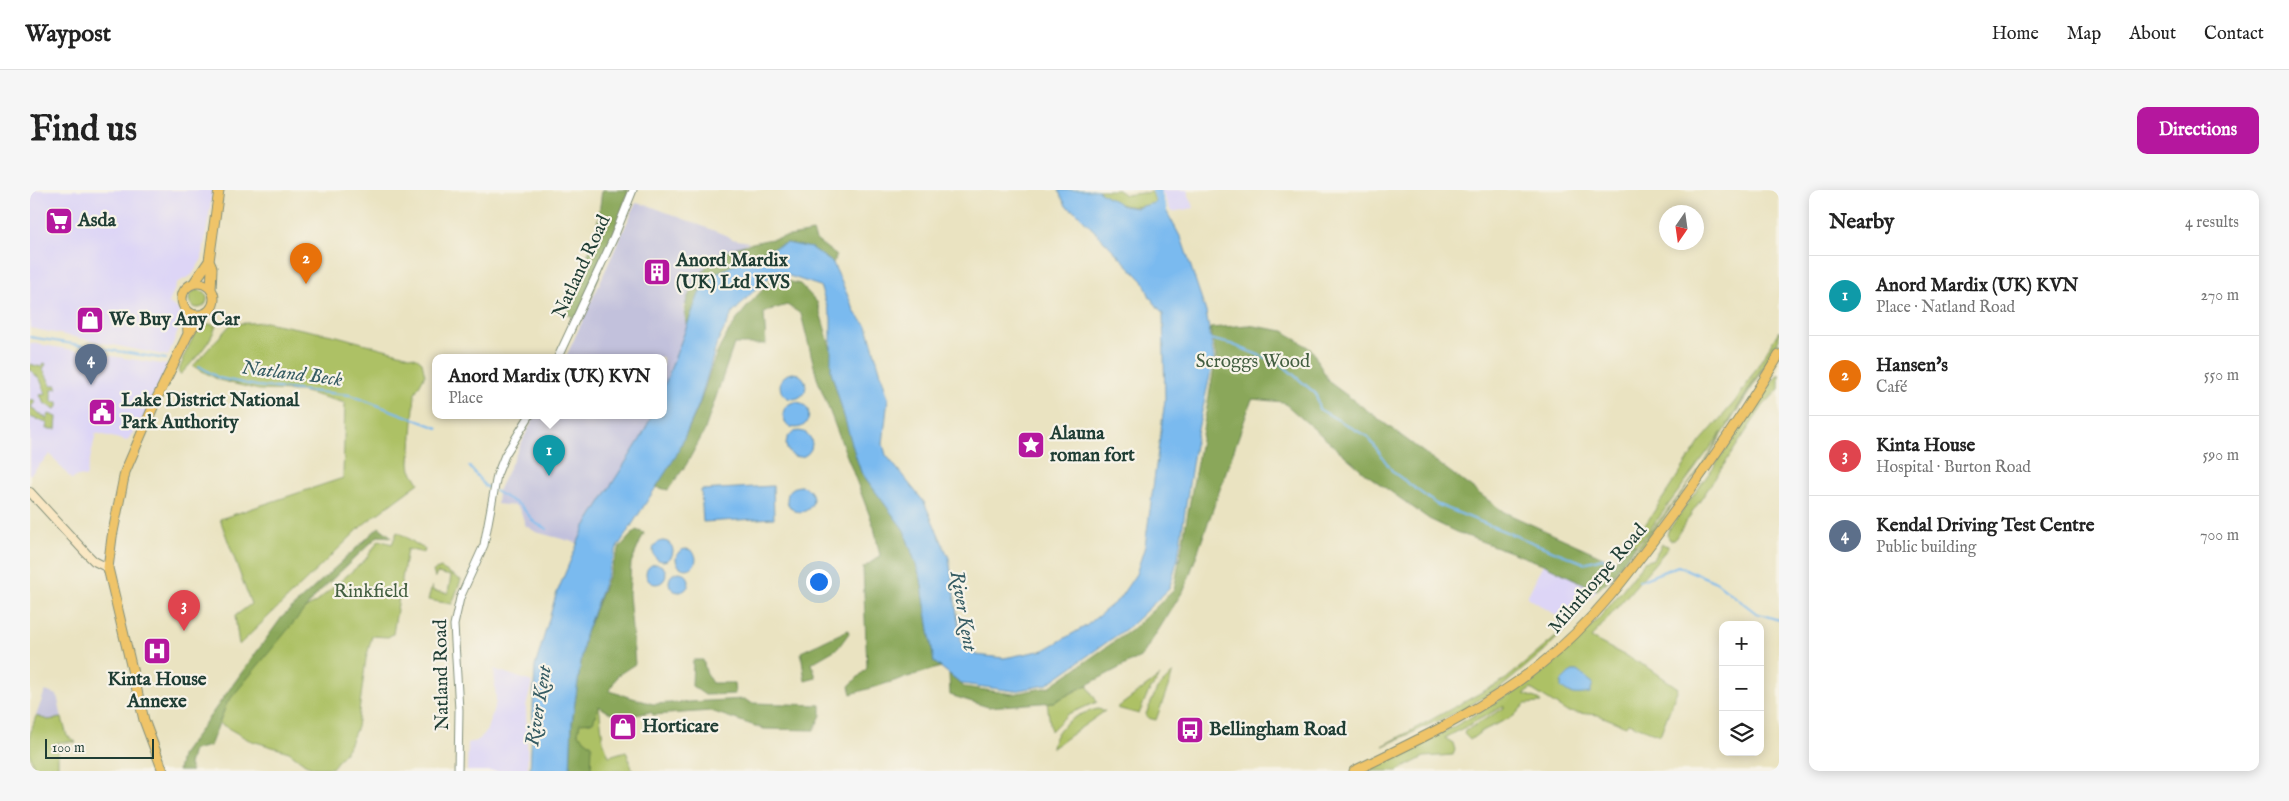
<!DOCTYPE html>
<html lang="en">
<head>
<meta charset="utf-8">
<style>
  :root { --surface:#fff; --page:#f6f6f6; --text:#222; --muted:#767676; --line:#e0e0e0; --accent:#b5179e }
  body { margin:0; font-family:"IM FELL English",serif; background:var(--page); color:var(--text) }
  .controls { position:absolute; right:15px; bottom:15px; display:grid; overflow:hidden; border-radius:10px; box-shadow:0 2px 12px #0003 }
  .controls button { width:45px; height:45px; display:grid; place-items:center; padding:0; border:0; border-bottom:1px solid var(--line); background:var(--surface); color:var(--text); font:25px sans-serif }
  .compass { position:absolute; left:1629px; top:15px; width:45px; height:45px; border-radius:50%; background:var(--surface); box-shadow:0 2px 12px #0003; rotate:193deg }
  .scale { position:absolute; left:15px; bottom:12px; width:109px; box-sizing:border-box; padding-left:5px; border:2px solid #1f3d34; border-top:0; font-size:14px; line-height:18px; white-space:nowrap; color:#1f3d34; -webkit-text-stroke:4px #f7f3e8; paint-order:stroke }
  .you { position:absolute; left:788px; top:391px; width:18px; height:18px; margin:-12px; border:4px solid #fff; border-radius:50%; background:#1a73e8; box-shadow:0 0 0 8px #1a73e833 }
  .badge { display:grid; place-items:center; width:32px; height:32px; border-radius:50%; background:var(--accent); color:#fff; font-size:16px; font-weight:700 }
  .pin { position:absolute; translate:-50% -41px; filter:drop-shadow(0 1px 2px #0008) }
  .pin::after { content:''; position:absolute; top:26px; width:18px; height:15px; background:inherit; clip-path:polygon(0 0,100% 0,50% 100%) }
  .popup { position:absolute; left:402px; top:164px; width:235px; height:65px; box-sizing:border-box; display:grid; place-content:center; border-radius:10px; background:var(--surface); filter:drop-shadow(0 1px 4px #0005); font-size:16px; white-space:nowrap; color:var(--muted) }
  .popup b { font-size:19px; color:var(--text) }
  .popup::after { content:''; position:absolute; left:50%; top:100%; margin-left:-10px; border:10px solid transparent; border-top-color:var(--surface) }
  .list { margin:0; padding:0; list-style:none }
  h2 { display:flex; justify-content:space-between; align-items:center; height:65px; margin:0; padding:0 20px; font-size:21px }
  h2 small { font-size:16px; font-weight:400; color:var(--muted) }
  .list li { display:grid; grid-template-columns:32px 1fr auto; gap:15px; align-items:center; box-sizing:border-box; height:80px; padding:0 20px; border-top:1px solid var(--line) }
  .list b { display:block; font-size:19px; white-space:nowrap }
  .list p { margin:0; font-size:16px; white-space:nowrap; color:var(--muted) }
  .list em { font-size:16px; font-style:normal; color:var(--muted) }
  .icon { flex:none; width:28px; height:28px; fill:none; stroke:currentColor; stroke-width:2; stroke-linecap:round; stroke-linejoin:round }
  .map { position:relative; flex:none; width:1749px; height:581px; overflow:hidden; border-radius:10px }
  header { display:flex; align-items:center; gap:30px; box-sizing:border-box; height:70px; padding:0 25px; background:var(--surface); border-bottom:1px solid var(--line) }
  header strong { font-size:24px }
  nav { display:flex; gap:28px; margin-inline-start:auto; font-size:18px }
  .intro { display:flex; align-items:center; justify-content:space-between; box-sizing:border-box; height:120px; padding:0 30px }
  h1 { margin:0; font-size:35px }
  .button { padding:12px 22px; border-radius:10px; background:var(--accent); color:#fff; font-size:18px; font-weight:700 }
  main { display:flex; gap:30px; padding:0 30px }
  aside { flex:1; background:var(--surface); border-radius:10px; box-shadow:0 2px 12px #0003 }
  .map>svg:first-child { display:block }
  .built { fill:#ddd5f6 }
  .industrial { fill:#c2c1dc }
  .green { fill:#adc165; stroke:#667f4c }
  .forest { fill:#8aa75a; stroke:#547247 }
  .water { fill:#7abaef; stroke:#4c7c92 }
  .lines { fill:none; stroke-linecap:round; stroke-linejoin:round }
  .stream { stroke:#7abaef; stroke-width:2 }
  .canal { stroke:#7abaef; stroke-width:8 }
  .tertiary-casing { stroke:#84907a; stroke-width:9 }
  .secondary-casing { stroke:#84907a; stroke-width:10 }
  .primary-casing { stroke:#84907a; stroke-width:11 }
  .trunk-casing { stroke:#84907a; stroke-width:11 }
  .tertiary { stroke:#fff; stroke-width:7 }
  .secondary { stroke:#f9e7c3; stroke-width:8 }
  .primary { stroke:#efc469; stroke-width:9 }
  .trunk { stroke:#efc469; stroke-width:9 }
  .labels { text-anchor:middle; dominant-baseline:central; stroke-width:4.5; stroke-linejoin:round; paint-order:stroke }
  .poi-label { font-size:19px; font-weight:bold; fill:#1f3d34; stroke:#f7f3e8; text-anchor:start }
  .street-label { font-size:19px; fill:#1f3d34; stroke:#f7f3e8 }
  .park-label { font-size:19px; fill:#425e40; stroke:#f7f3e8 }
  .water-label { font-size:20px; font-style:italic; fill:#365c63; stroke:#f7f3e8 }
</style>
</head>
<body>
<header>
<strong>Waypost</strong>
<nav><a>Home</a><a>Map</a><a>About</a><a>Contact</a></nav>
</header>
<div class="intro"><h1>Find us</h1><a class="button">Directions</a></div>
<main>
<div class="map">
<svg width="1749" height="581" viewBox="0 0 1749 581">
  <rect width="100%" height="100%" fill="#f7f3e8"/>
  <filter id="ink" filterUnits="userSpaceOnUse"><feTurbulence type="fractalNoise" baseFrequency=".02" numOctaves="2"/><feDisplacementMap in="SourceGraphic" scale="10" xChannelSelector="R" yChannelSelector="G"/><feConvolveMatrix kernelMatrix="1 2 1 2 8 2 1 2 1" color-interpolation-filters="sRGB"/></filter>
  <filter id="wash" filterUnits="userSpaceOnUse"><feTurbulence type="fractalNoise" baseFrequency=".0096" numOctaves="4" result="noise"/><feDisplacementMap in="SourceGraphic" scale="20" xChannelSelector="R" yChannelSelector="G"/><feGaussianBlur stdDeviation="1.12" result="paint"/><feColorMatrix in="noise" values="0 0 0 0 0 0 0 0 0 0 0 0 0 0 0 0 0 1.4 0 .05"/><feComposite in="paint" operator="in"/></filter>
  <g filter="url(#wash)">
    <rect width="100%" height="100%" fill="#eae3c1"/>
    <path class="built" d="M0 0H183L172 69 162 85 147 93 139 113 148 119 152 131 138 166 0 138Z
      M1131 0H1157L1164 18 1141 22Z
      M0 153 144 176 127 208 97 251 66 243 56 287 47 286 42 290 20 264 0 285Z
      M1513 374 1567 400 1538 433 1497 407Z
      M464 479 502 492 496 517 498 581H437L438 553 447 551 456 542 466 512Z"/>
    <path class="industrial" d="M606 13 620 16 698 46 702 49 719 52 682 69 653 118 657 139 633 199V167H536Z
      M505 225H622L611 248 554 338 547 353 506 342 496 336 490 320 486 316 467 314 468 301Z
      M15 501 27 505 32 528 18 530 6 526Z"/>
    <path class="green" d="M1067 0H1088L1095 5 1122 2 1126 14C1099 19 1088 17 1067 0Z
      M159 109a9 9 0 1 1 18 0a9 9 0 1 1-18 0Z
      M236 132 307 146 387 168 392 172 395 185 385 203 380 273 381 280 389 293 334 334 209 455 205 426 221 414 190 329 313 288 315 213 271 201 229 200 189 190 163 176 201 134Z
      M180 134 186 136C180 154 164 170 151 184L148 182 153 171 152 170 168 137Z
      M1749 141V149L1697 235 1749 152V155L1673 275 1620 346 1580 391C1617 343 1663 296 1692 242L1616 345 1606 355 1601 352 1615 335 1670 252 1708 208Z
      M14 173 16 174 13 179 21 195H27V198L22 199V212H28V217L25 219 15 214 10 205 16 204 10 189 0 180V174L11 177Z
      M1749 184V199L1733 216 1644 350H1640L1637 345 1638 341 1721 224 1736 198Z
      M3 209 5 212 1 217 17 229 19 224 27 227 26 239H16L17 233 0 227V210Z
      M367 342C380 348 384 354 395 359L394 363 377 359 363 444 358 447 342 446 336 469 327 537 318 558 302 578H285L275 574 259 562 219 550 189 533 197 513 260 428 286 412 335 370 349 350 362 354Z
      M1632 354 1638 356V358L1561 448 1619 478 1648 498 1630 545 1598 533 1596 536 1568 525 1537 522 1501 499 1494 504 1508 509 1511 513 1495 514 1484 526 1452 541 1440 550 1434 544 1435 541 1474 518V516L1415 548 1423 553 1425 560 1423 565 1394 567 1367 581H1337C1414 542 1494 505 1555 443 1577 421 1595 396 1614 372L1623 369Z
      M411 378 431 390 422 414 398 410 402 396 403 401 418 403 421 386 407 383 405 388 403 381Z
      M1539 436 1514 461 1474 495 1434 519 1353 556 1476 489Z
      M1143 483 1126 530 1118 528 1116 524 1127 499Z
      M1130 486 1117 505 1109 524 1087 518Z
      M1057 495 1067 512 1038 524 1021 541 1017 512H1024Z
      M569 515 573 551 579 566 596 561 603 581H540L542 532Z
      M1068 519 1075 521 1022 558C1024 536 1048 523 1068 519Z
      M6 526 18 530 32 528 37 546 46 552H28V581H5L0 565V544Z"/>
    <path class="forest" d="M572 0H599L561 108 552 125 543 128 535 123 538 107 566 47Z
      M783 42 786 50 806 65 803 73 781 58 757 53 721 66 686 84 669 104 657 139C653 115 655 108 669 88 673 82 677 74 682 69 700 53 758 47 783 42Z
      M745 88 770 94 787 112 802 163 801 181 831 282 874 340 891 389 904 472 911 477 821 504 819 496 837 478 833 378 850 366 844 337 787 188 771 124 757 115 734 122 736 154H704L674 242 656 275 638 300 626 297C643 271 657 244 669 215 677 195 680 176 690 157 704 130 723 108 745 88Z
      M1218 135 1254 141 1282 160 1299 192 1474 322 1584 372 1601 352 1606 355 1579 390 1567 400 1513 374 1426 342 1399 329 1336 284 1253 212 1222 209 1155 398 1112 466 1024 512 958 517 920 505 919 484 934 497 983 504 1019 497 1104 438 1144 400 1186 167 1180 138Z
      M349 337 362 347 348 346 289 402 197 513 180 556 163 560 159 574 161 581H148L151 566 252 427Z
      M606 340 614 343 601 373 599 404 605 474 588 485 579 501 623 514 714 509 721 513 791 515V525L784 540 734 539 681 521 623 525 621 522C600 526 587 530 569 516L563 532 550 533 548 544 562 555 561 581H540L542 532 555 445 590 357Z
      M818 440 819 443 808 458 782 473 786 488 775 491 771 462Z
      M663 470H673L677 485 682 493H704L705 504 675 505 662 496Z"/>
    <path class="water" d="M1028 0H1067L1093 16 1106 18 1131 11 1152 50 1176 122 1184 168 1166 248 1148 368 1139 399 1100 436 1016 495 984 501 932 494 904 472 891 389 874 340 831 282 824 261 801 181V128L790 96 747 82 730 94 702 124 687 153 669 214 646 266 587 358 555 445 542 532 540 581H500L505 477 526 405 554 338 611 248 622 225H633V199L669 104 686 84 721 66 757 53 781 58 803 73 826 124 837 136 858 208 853 254 856 265 894 312 919 368 931 452 946 465 974 468 1014 460 1056 436 1089 409 1106 384 1115 356 1135 210 1133 124 1120 107 1113 91 1046 22 1036 16Z
      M750 196a13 13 0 1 1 26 0a13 13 0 1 1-26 0Z
      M753 225a13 13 0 1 1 26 0a13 13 0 1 1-26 0Z
      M756 254a13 13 0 1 1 26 0a13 13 0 1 1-26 0Z
      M743 296 744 328 673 332 671 300Z
      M757 309a13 13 0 1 1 26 0a13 13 0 1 1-26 0Z
      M623 361a10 10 0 1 1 20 0a10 10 0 1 1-20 0Z
      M646 369a10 10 0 1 1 20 0a10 10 0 1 1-20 0Z
      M616 384a10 10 0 1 1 20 0a10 10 0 1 1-20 0Z
      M639 392a10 10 0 1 1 20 0a10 10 0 1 1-20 0Z
      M1542 481H1547L1563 493 1560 503C1549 505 1538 506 1531 497V492Z"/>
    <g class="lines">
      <path class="stream" d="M0 147 136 169
        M1179 149 1201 154 1251 174 1286 204 1289 219 1338 247 1363 282 1406 314 1554 373 1572 368 1583 375
        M169 176 189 188 227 196 320 205 408 238
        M439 276 455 296 461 299
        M465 301 491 316 505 333 517 339
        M1609 391 1648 376 1686 392 1726 423 1749 430"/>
      <path class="canal" d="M1126 0 1133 20"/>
    </g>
  </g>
  <g filter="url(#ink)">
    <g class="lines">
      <g class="tertiary-casing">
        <path id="tertiary" d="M528 167 584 47 603 0
          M428 581 429 520 424 435 430 408 454 355 467 285 475 265 500 225"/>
      </g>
      <g class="secondary-casing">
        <path id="secondary" d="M0 302 56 363 64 371 78 378"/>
      </g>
      <g class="primary-casing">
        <path id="primary" d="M179 71 182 78 181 100
          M152 109a16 16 0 1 1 32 0a16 16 0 1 1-32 0Z
          M163 94 179 71 189 0
          M157 120 158 144
          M133 581 114 530 78 378 82 347 95 282 127 208 158 144 173 124"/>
      </g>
      <g class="trunk-casing">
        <path id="trunk" d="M1324 581C1388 550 1455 519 1511 474 1562 434 1601 381 1639 329 1678 276 1715 222 1749 165"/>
      </g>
      <use href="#tertiary" class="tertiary"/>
      <use href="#secondary" class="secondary"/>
      <use href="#primary" class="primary"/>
      <use href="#trunk" class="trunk"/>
    </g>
  </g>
  <defs>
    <g id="supermarket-square" transform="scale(1.4375)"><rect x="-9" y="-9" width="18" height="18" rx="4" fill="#b5179e" stroke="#f7f3e8"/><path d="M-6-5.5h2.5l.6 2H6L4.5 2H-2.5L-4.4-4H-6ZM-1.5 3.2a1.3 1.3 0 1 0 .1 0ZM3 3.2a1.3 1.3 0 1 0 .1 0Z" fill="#fff"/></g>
    <g id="building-square" transform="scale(1.4375)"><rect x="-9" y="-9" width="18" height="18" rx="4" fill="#b5179e" stroke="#f7f3e8"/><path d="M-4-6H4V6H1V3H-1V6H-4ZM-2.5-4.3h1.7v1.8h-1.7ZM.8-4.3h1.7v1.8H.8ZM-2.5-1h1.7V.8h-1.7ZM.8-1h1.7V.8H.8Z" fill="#fff"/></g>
    <g id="shop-square" transform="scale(1.4375)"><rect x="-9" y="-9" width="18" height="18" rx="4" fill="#b5179e" stroke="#f7f3e8"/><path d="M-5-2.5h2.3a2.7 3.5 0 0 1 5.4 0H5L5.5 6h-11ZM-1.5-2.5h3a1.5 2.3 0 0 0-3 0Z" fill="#fff"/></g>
    <g id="civic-square" transform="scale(1.4375)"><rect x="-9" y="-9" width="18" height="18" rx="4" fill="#b5179e" stroke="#f7f3e8"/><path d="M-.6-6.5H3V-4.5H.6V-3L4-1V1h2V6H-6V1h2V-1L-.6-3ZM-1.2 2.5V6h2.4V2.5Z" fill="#fff"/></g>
    <g id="sight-square" transform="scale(1.4375)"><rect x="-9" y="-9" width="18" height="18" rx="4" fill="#b5179e" stroke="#f7f3e8"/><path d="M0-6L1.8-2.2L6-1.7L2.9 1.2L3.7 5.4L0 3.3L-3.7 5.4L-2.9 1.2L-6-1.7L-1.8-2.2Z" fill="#fff"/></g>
    <g id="hospital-square" transform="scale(1.4375)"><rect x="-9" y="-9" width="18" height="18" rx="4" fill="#b5179e" stroke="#f7f3e8"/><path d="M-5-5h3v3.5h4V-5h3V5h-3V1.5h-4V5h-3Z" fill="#fff"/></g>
    <g id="bus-square" transform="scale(1.4375)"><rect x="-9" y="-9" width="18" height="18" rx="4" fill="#b5179e" stroke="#f7f3e8"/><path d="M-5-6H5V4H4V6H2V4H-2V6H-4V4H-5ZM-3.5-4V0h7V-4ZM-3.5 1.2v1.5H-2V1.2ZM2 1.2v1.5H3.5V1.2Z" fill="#fff"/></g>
  </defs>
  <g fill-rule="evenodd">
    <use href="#supermarket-square" x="29" y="31"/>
    <use href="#building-square" x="627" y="82"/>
    <use href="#shop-square" x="60" y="130"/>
    <use href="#civic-square" x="72" y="222"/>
    <use href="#sight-square" x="1001" y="255"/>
    <use href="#hospital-square" x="127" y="461"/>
    <use href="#shop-square" x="593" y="537"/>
    <use href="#bus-square" x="1160" y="540"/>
  </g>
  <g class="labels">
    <g class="poi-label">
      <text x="48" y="31">Asda</text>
      <text x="646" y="71">Anord Mardix<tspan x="646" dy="22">(UK) Ltd KVS</tspan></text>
      <text x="79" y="130">We Buy Any Car</text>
      <text x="91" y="211">Lake District National<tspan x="91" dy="22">Park Authority</tspan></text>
      <text x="1020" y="244">Alauna<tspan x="1020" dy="22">roman fort</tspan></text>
      <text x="127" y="490" text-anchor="middle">Kinta House<tspan x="127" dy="22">Annexe</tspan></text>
      <text x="612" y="537">Horticare</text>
      <text x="1179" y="540">Bellingham Road</text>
    </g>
    <g class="street-label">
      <text transform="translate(552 77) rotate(-65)">Natland Road</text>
      <text transform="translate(1568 389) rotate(-49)">Milnthorpe Road</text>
      <text transform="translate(412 485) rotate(-91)">Natland Road</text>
    </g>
    <g class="park-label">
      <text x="1223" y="172">Scroggs Wood</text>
      <text x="341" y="402">Rinkfield</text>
    </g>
    <g class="water-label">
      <text transform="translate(262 184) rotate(7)">Natland Beck</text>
      <text transform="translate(933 421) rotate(80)">River Kent</text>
      <text transform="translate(509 516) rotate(-81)">River Kent</text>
    </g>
  </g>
</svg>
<div class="controls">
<button>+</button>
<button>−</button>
<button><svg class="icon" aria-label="layers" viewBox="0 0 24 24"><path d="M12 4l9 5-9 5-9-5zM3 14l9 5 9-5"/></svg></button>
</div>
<svg class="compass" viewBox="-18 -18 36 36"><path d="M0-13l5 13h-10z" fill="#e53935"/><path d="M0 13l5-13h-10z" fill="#767676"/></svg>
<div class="scale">100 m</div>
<div class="you"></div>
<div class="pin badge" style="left:519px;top:286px;background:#0f9aa8">1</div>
<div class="popup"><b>Anord Mardix (UK) KVN</b>Place</div>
<div class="pin badge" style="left:276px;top:94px;background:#e8710a">2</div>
<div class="pin badge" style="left:154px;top:441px;background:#e0444e">3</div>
<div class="pin badge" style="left:61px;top:195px;background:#5c6f8a">4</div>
</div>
<aside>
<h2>Nearby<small>4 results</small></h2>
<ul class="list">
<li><span class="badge" style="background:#0f9aa8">1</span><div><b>Anord Mardix (UK) KVN</b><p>Place · Natland Road</p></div><em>270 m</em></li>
<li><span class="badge" style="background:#e8710a">2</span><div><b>Hansen's</b><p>Café</p></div><em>550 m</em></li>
<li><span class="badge" style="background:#e0444e">3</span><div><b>Kinta House</b><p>Hospital · Burton Road</p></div><em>590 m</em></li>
<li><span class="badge" style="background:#5c6f8a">4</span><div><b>Kendal Driving Test Centre</b><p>Public building</p></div><em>700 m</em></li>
</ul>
</aside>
</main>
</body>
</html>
